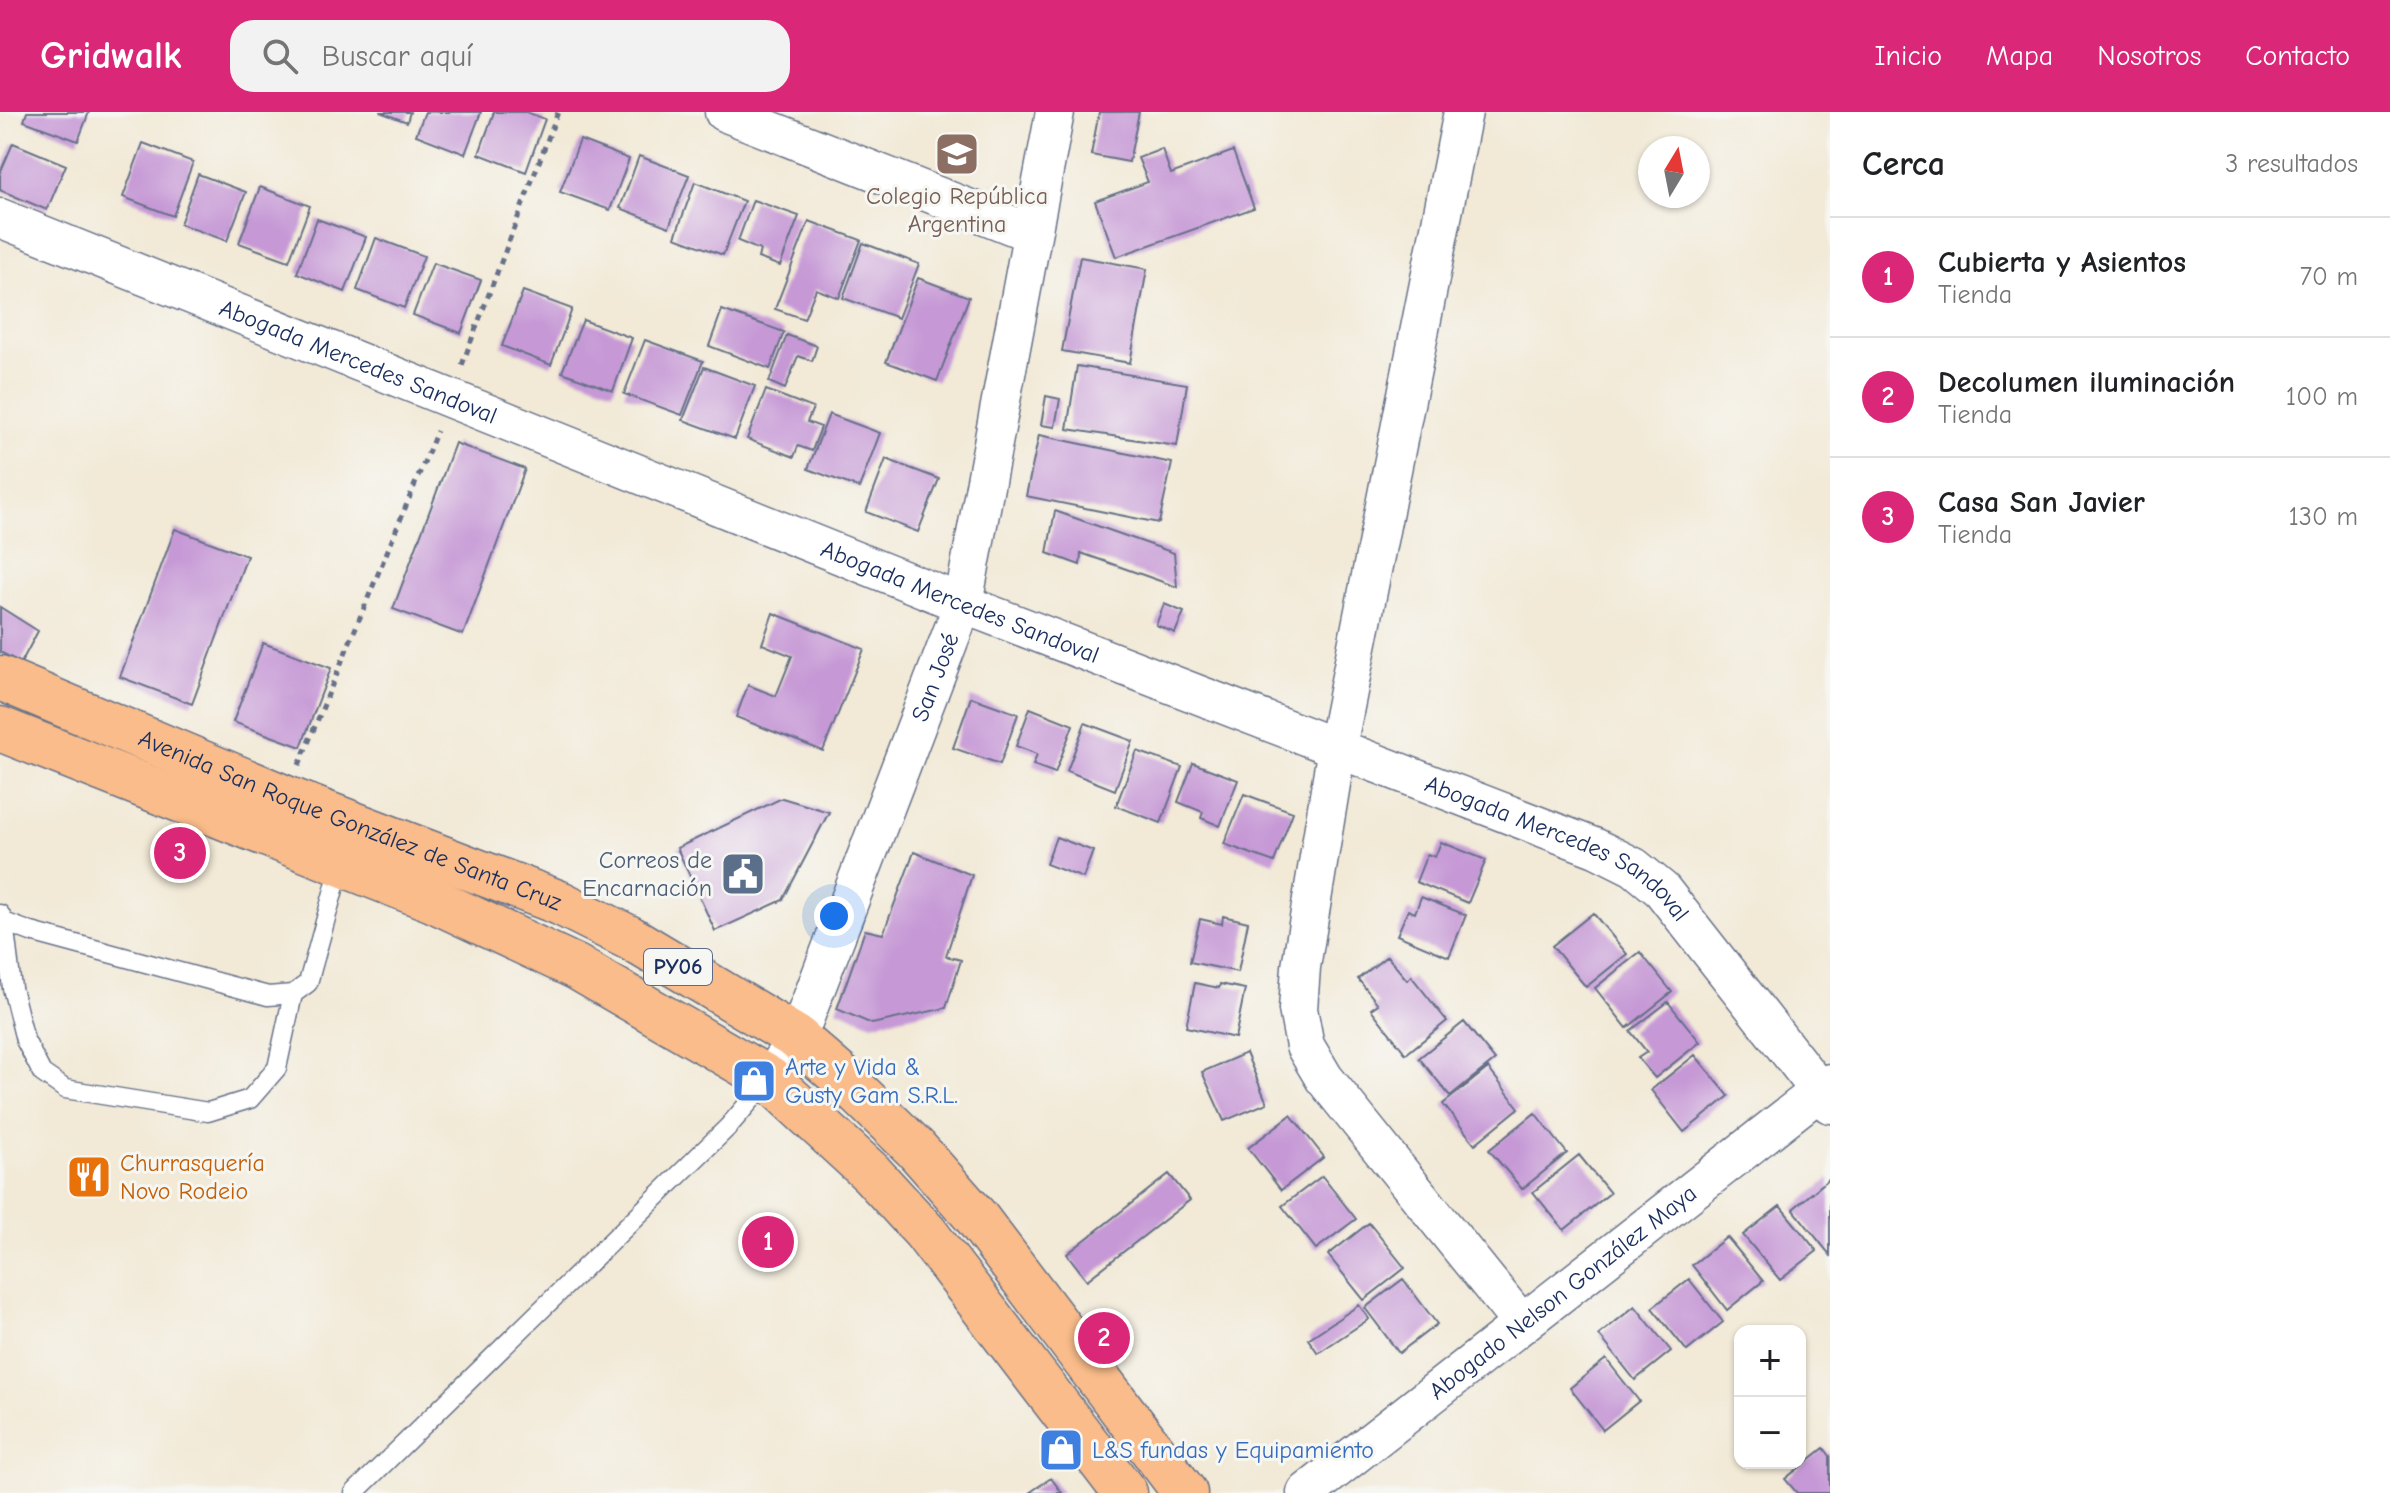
<!DOCTYPE html>
<html lang="es">
<head>
<meta charset="utf-8">
<style>
  :root { --surface:#fff; --page:#f2f2f2; --text:#202124; --muted:#757577; --line:#e0e0e0; --accent:#db2777 }
  body { margin:0; font-family:"Comic Neue",sans-serif; background:var(--page); color:var(--text) }
  .controls { position:absolute; right:24px; bottom:24px; display:grid; overflow:hidden; border-radius:16px; box-shadow:0 2px 6px #0004 }
  .controls button { width:72px; height:72px; display:grid; place-items:center; padding:0; border:0; border-bottom:2px solid var(--line); background:var(--surface); color:var(--text); font:40px sans-serif }
  .compass { position:absolute; left:1638px; top:24px; width:72px; height:72px; border-radius:50%; background:var(--surface); box-shadow:0 2px 6px #0004; rotate:10deg }
  .you { position:absolute; left:834px; top:804px; width:28px; height:28px; margin:-20px; border:6px solid #fff; border-radius:50%; background:#1a73e8; box-shadow:0 0 0 12px #1a73e833 }
  .badge { display:grid; place-items:center; width:52px; height:52px; border-radius:50%; background:var(--accent); color:#fff; font-size:26px; font-weight:700 }
  .pin { position:absolute; translate:-50% -50%; border:4px solid #fff; box-shadow:0 2px 8px #0006 }
  .list { margin:0; padding:0; list-style:none }
  h2 { display:flex; justify-content:space-between; align-items:center; height:104px; margin:0; padding:0 32px; font-size:34px }
  h2 small { font-size:26px; font-weight:400; color:var(--muted) }
  .list li { display:grid; grid-template-columns:52px 1fr auto; gap:24px; align-items:center; box-sizing:border-box; height:120px; padding:0 32px; border-top:2px solid var(--line) }
  .list b { display:block; font-size:30px; white-space:nowrap }
  .list p { margin:0; font-size:26px; white-space:nowrap; color:var(--muted) }
  .list em { font-size:26px; font-style:normal; color:var(--muted) }
  .icon { flex:none; width:44px; height:44px; fill:none; stroke:currentColor; stroke-width:2; stroke-linecap:round; stroke-linejoin:round }
  .map { position:relative; flex:none; width:1830px; height:1381px; overflow:hidden }
  header { display:flex; align-items:center; gap:48px; box-sizing:border-box; height:112px; padding:0 40px; background:var(--accent); color:#fff }
  header strong { font-size:38px }
  nav { display:flex; gap:44px; margin-inline-start:auto; font-size:28px }
  .search { width:560px; height:72px; background:var(--page); display:flex; align-items:center; gap:20px; box-sizing:border-box; padding:0 28px; border-radius:24px; color:var(--muted); font-size:30px }
  main { display:flex }
  aside { flex:1; background:var(--surface) }
  .map>svg:first-child { display:block }
  .building { fill:#c699d6 }
  .lines { fill:none; stroke-linecap:round; stroke-linejoin:round }
  .service-casing { stroke:#667088; stroke-width:21 }
  .minor-casing { stroke:#667088; stroke-width:41 }
  .trunk-casing { stroke:#667088; stroke-width:47 }
  .path { stroke:#667088; stroke-width:5; stroke-dasharray:6 6; stroke-linecap:butt }
  .service { stroke:#fff; stroke-width:18 }
  .minor { stroke:#fff; stroke-width:38 }
  .trunk { stroke:#f9bc8a; stroke-width:44 }
  .labels { text-anchor:middle; dominant-baseline:central; stroke-width:6; stroke-linejoin:round; paint-order:stroke }
  .shield { fill:#f6f6f2; stroke:#5d6b8a; stroke-width:2 }
  .shield-label { font-size:22px; font-weight:bold; fill:#1b2f5e }
  .education-label { font-size:24px; fill:#785e54; stroke:#f6f6f2 }
  .street-label { font-size:24px; fill:#1b2f5e; stroke:#f6f6f2 }
  .service-label { font-size:24px; fill:#4e5e75; stroke:#f6f6f2; text-anchor:end }
  .shop-label { font-size:24px; fill:#366cbe; stroke:#f6f6f2; text-anchor:start }
  .food-label { font-size:24px; fill:#c56008; stroke:#f6f6f2; text-anchor:start }
</style>
</head>
<body>
<header>
<strong>Gridwalk</strong>
<div class="search"><svg class="icon" aria-label="search" viewBox="0 0 24 24"><circle cx="10" cy="10" r="6"/><path d="M15 15l6 6"/></svg>Buscar aquí</div>
<nav><a>Inicio</a><a>Mapa</a><a>Nosotros</a><a>Contacto</a></nav>
</header>
<main>
<div class="map">
<svg width="1830" height="1381" viewBox="0 0 1830 1381">
  <rect width="100%" height="100%" fill="#f6f6f2"/>
  <filter id="ink" filterUnits="userSpaceOnUse"><feTurbulence type="fractalNoise" baseFrequency=".0125" numOctaves="2"/><feDisplacementMap in="SourceGraphic" scale="16" xChannelSelector="R" yChannelSelector="G"/><feConvolveMatrix kernelMatrix="1 2 1 2 8 2 1 2 1" color-interpolation-filters="sRGB"/></filter>
  <filter id="wash" filterUnits="userSpaceOnUse"><feTurbulence type="fractalNoise" baseFrequency=".006" numOctaves="4" result="noise"/><feDisplacementMap in="SourceGraphic" scale="32" xChannelSelector="R" yChannelSelector="G"/><feGaussianBlur stdDeviation="1.8" result="paint"/><feColorMatrix in="noise" values="0 0 0 0 0 0 0 0 0 0 0 0 0 0 0 0 0 1.4 0 .05"/><feComposite in="paint" operator="in"/></filter>
  <g filter="url(#wash)">
    <rect width="100%" height="100%" fill="#f2e9d6"/>
    <g id="blocks">
      <path class="building" d="M27 0H89L78 29 24 9Z
        M380 0H410L407 10Z
        M425 0H481L465 42 416 23Z
        M494 0H526L545 7 526 60 479 42Z
        M1099 0H1139L1129 50 1091 43Z
        M580 28 629 47 610 98 560 80Z
        M13 31 66 53 47 98 0 78V61Z
        M143 31 193 50 173 104 123 85Z
        M1162 37 1171 62 1233 39 1254 96 1116 145 1095 89 1148 70 1138 46Z
        M639 44 689 63 669 115 620 96Z
        M198 62 246 80 227 129 180 112Z
        M695 70 744 89 723 143 675 125Z
        M260 75 310 94 289 149 239 131Z
        M753 88 799 104 780 154 758 146 760 138 738 129Z
        M317 107 366 125 345 180 297 161Z
        M809 109 861 128 839 186 816 177 804 207 775 197Z
        M376 126 424 144 404 196 357 178Z
        M863 131 919 152 898 206 843 186Z
        M1080 145 1147 157 1130 251 1062 239Z
        M433 151 481 168 461 221 413 203Z
        M918 166 969 185 937 269 886 250Z
        M523 179 572 197 551 253 502 234Z
        M722 198 784 220 770 257 709 234Z
        M583 208 632 226 613 279 562 260Z
        M787 223 817 234 812 249 798 244 785 277 769 270Z
        M645 228 703 249 682 303 624 282Z
        M1077 254 1187 272 1177 334 1067 317Z
        M704 255 755 274 735 327 683 308Z
        M766 278 813 296 807 310 821 315 812 339 798 334 794 345 747 327Z
        M1046 284 1060 287 1055 315 1041 313Z
        M829 302 880 321 859 376 808 357Z
        M1039 323 1172 351 1159 411 1026 384Z
        M455 331 525 357 463 523 393 497Z
        M886 347 939 367 918 420 866 400Z
        M1055 399 1174 441 1177 475 1081 441 1080 453 1047 441Z
        M175 417 247 444 192 592 120 565Z
        M1164 492 1184 500 1175 521 1156 513Z
        M0 495 38 519 21 551 0 540Z
        M773 501 864 537 823 639 736 605 748 573 776 584 792 544 762 532Z
        M263 531 331 556 301 635 233 610Z
        M971 585 1018 602 1000 652 953 636Z
        M1030 596 1073 613 1055 661 1033 653 1037 642 1016 634Z
        M1085 611 1133 629 1115 678 1067 659Z
        M1137 639 1182 655 1161 711 1116 694Z
        M1193 651 1238 668 1220 714 1201 706 1203 700 1178 690Z
        M1244 682 1293 700 1274 750 1224 732Z
        M782 686 829 700 783 788 715 819 677 736Z
        M1056 725 1093 739 1083 766 1046 752Z
        M1441 730 1486 748 1468 791 1416 770 1427 742 1435 745Z
        M914 740 972 763 946 844 961 848 946 896 872 912 837 897 865 818 883 822Z
        M1421 785 1466 803 1449 845 1397 823 1408 798 1415 801Z
        M1593 801 1627 842 1586 875 1552 834Z
        M1223 804 1248 810 1238 860 1190 850 1200 807 1222 812Z
        M1640 840 1672 880 1627 916 1595 876Z
        M1387 844 1407 868 1411 864 1447 909 1406 942 1371 897 1378 892 1358 867Z
        M1195 871 1219 876 1220 872 1245 877 1235 926 1186 915Z
        M1668 890 1700 930 1655 966 1638 946 1647 940 1630 919Z
        M1464 910 1495 948 1450 984 1419 946Z
        M1246 941 1267 991 1224 1009 1202 960Z
        M1695 943 1729 984 1684 1020 1651 978Z
        M1488 956 1519 996 1475 1032 1443 992Z
        M1535 1001 1567 1041 1522 1077 1489 1038Z
        M1291 1003 1324 1045 1281 1078 1248 1036Z
        M1579 1043 1610 1081 1564 1118 1533 1080Z
        M1169 1062 1190 1088 1087 1168 1067 1142Z
        M1322 1064 1356 1107 1316 1137 1282 1094Z
        M1830 1066V1143L1793 1097Z
        M1780 1094 1817 1139 1780 1168 1743 1123Z
        M1369 1111 1405 1156 1364 1188 1328 1143Z
        M1727 1125 1763 1169 1727 1198 1692 1153Z
        M1403 1167 1437 1212 1399 1241 1365 1196Z
        M1689 1167 1723 1210 1687 1239 1652 1196Z
        M1359 1193 1369 1207 1318 1241 1308 1227Z
        M1635 1194 1671 1239 1635 1268 1599 1223Z
        M1606 1247 1639 1289 1603 1318 1570 1276Z
        M1824 1336 1830 1344V1381H1797L1785 1367Z
        M1051 1366 1062 1381H1029Z"/>
    </g>
  </g>
  <g filter="url(#ink)">
    <use href="#blocks" fill-opacity="0" stroke="#667088" stroke-width="2"/>
    <g class="lines">
      <g class="service-casing">
        <path id="service" d="M0 802 4 810 12 876 25 928 42 961 65 977 208 1000 250 987 277 956 293 882
          M4 810 31 820 268 884 293 882 308 871 341 752
          M354 1381 728 1015 769 967"/>
      </g>
      <g class="minor-casing">
        <g id="minor">
          <path d="M724 0 1031 121"/>
          <path d="M1463 0 1337 635 1301 855 1298 897 1305 934 1324 966 1522 1212"/>
          <path id="s1" d="M0 106 963 492 1596 736 1634 755 1662 778 1830 992"/>
          <path id="s2" d="M769 967 797 926 963 492 1055 0"/>
          <path id="s3" d="M1306 1381 1830 971"/>
        </g>
      </g>
      <g class="trunk-casing">
        <g id="trunk">
          <path id="s4" d="M0 566 286 686 560 791 630 826 797 926 846 969 916 1037 976 1105 1185 1381"/>
          <path d="M0 617 433 788 576 855 769 967 871 1061 925 1120 1125 1381"/>
        </g>
      </g>
      <path class="path" d="M462 253 558 0
        M299 653 437 319"/>
      <use href="#service" class="service"/>
      <use href="#minor" class="minor"/>
      <use href="#trunk" class="trunk"/>
    </g>
  </g>
  <defs>
    <g id="school-square" transform="scale(2.3)"><rect x="-9" y="-9" width="18" height="18" rx="4" fill="#8d6e63" stroke="#f6f6f2"/><path d="M0-5L7-2L0 1L-7-2ZM-4 1L0 2.5L4 1V4Q0 6-4 4Z" fill="#fff"/></g>
    <g id="civic-square" transform="scale(2.3)"><rect x="-9" y="-9" width="18" height="18" rx="4" fill="#5c6f8a" stroke="#f6f6f2"/><path d="M-.6-6.5H3V-4.5H.6V-3L4-1V1h2V6H-6V1h2V-1L-.6-3ZM-1.2 2.5V6h2.4V2.5Z" fill="#fff"/></g>
    <g id="shop-square" transform="scale(2.3)"><rect x="-9" y="-9" width="18" height="18" rx="4" fill="#3f7fe0" stroke="#f6f6f2"/><path d="M-5-2.5h2.3a2.7 3.5 0 0 1 5.4 0H5L5.5 6h-11ZM-1.5-2.5h3a1.5 2.3 0 0 0-3 0Z" fill="#fff"/></g>
    <g id="restaurant-square" transform="scale(2.3)"><rect x="-9" y="-9" width="18" height="18" rx="4" fill="#e8710a" stroke="#f6f6f2"/><path d="M-5-6h1v4h1v-4h1v4h1v-4h1v5L-1.5 .5V6h-2V.5L-5-1ZM5-6V6H3V1.5H1.5Q1.5-4 5-6Z" fill="#fff"/></g>
  </defs>
  <g fill-rule="evenodd">
    <use href="#school-square" x="957" y="42"/>
    <use href="#civic-square" x="743" y="762"/>
    <use href="#shop-square" x="754" y="969"/>
    <use href="#restaurant-square" x="89" y="1065"/>
    <use href="#shop-square" x="1061" y="1338"/>
  </g>
  <g class="labels">
    <rect class="shield" x="644" y="837" width="68" height="36" rx="6"/>
    <g class="shield-label">
      <text x="678" y="855">PY06</text>
    </g>
    <g class="education-label">
      <text x="957" y="84">Colegio República<tspan x="957" dy="28">Argentina</tspan></text>
    </g>
    <g class="street-label">
      <text stroke="none"><textPath href="#s1" startOffset="386">Abogada Mercedes Sandoval</textPath></text>
      <text stroke="none"><textPath href="#s1" startOffset="1034">Abogada Mercedes Sandoval</textPath></text>
      <text stroke="none"><textPath href="#s2" startOffset="436">San José</textPath></text>
      <text stroke="none"><textPath href="#s4" startOffset="378">Avenida San Roque González de Santa Cruz</textPath></text>
      <text stroke="none"><textPath href="#s1" startOffset="1682">Abogada Mercedes Sandoval</textPath></text>
      <text stroke="none"><textPath href="#s3" startOffset="326">Abogado Nelson González Maya</textPath></text>
    </g>
    <g class="service-label">
      <text x="712" y="748">Correos de<tspan x="712" dy="28">Encarnación</tspan></text>
    </g>
    <g class="shop-label">
      <text x="785" y="955">Arte y Vida &amp;<tspan x="785" dy="28">Gusty Gam S.R.L.</tspan></text>
      <text x="1092" y="1338">L&amp;S fundas y Equipamiento</text>
    </g>
    <g class="food-label">
      <text x="120" y="1051">Churrasquería<tspan x="120" dy="28">Novo Rodeio</tspan></text>
    </g>
  </g>
</svg>
<div class="controls">
<button>+</button>
<button>−</button>
</div>
<svg class="compass" viewBox="-18 -18 36 36"><path d="M0-13l5 13h-10z" fill="#e53935"/><path d="M0 13l5-13h-10z" fill="#757577"/></svg>
<div class="you"></div>
<div class="pin badge" style="left:768px;top:1130px">1</div>
<div class="pin badge" style="left:1104px;top:1226px">2</div>
<div class="pin badge" style="left:180px;top:741px">3</div>
</div>
<aside>
<h2>Cerca<small>3 resultados</small></h2>
<ul class="list">
<li><span class="badge">1</span><div><b>Cubierta y Asientos</b><p>Tienda</p></div><em>70 m</em></li>
<li><span class="badge">2</span><div><b>Decolumen iluminación</b><p>Tienda</p></div><em>100 m</em></li>
<li><span class="badge">3</span><div><b>Casa San Javier</b><p>Tienda</p></div><em>130 m</em></li>
</ul>
</aside>
</main>
</body>
</html>
